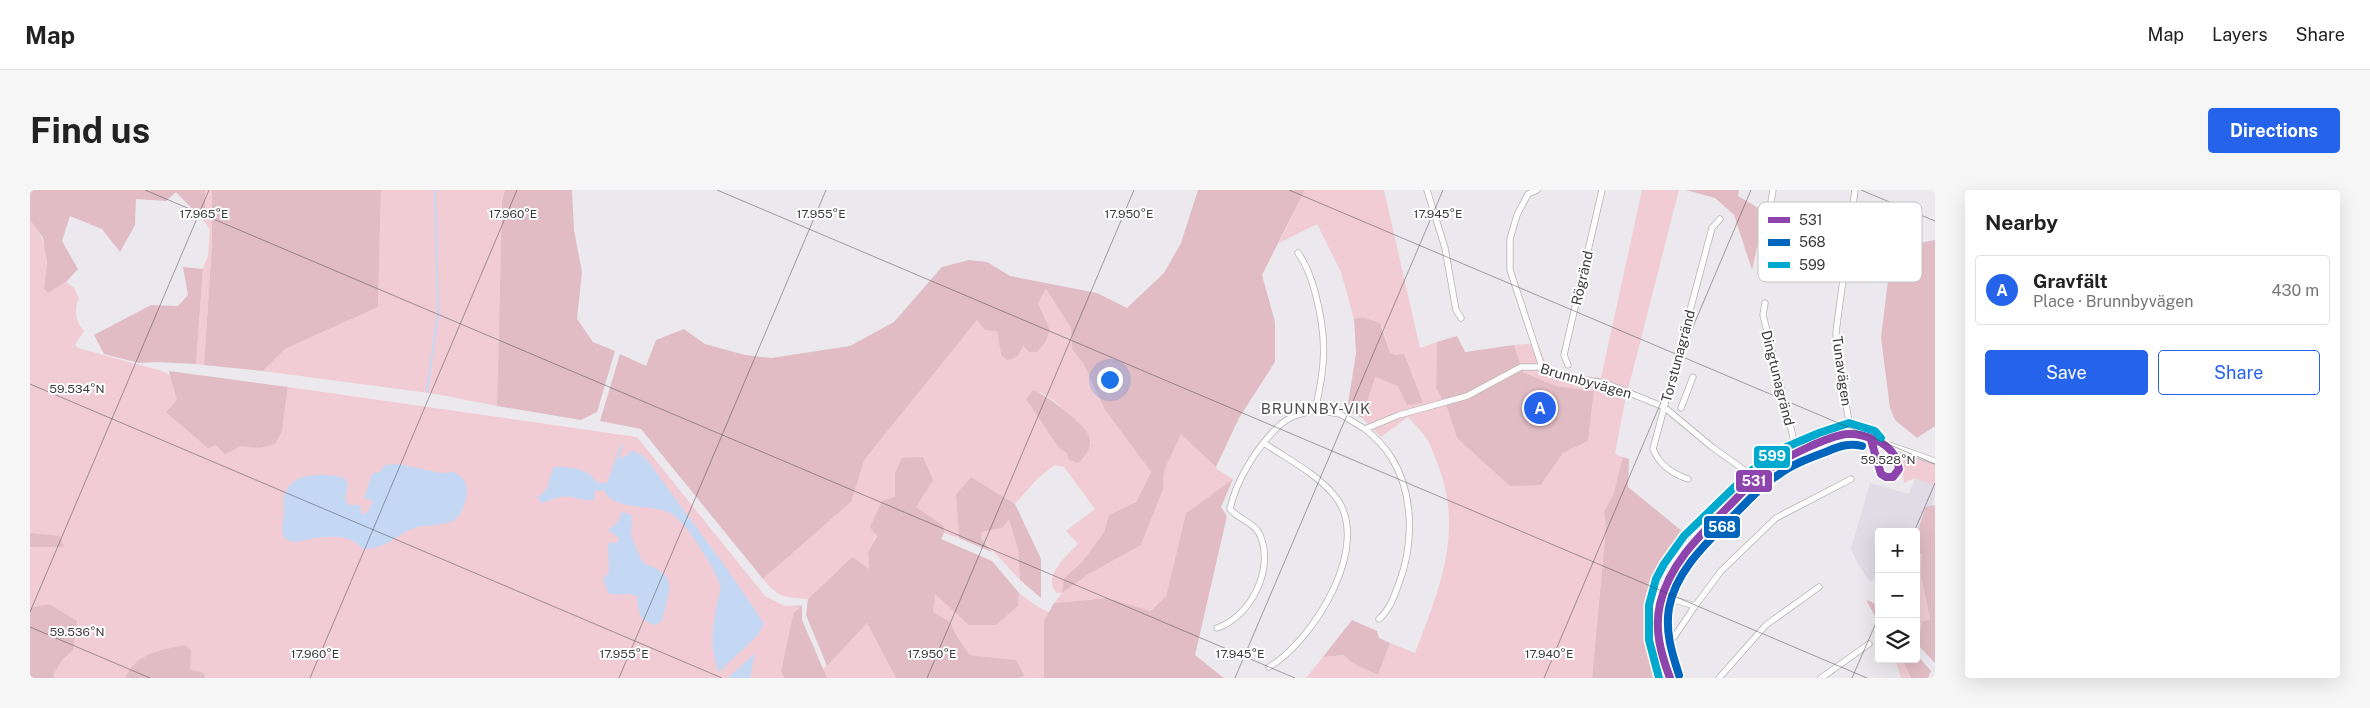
<!DOCTYPE html>
<html lang="en">
<head>
<meta charset="utf-8">
<style>
  :root { --surface:#fff; --page:#f6f6f6; --text:#222; --muted:#767676; --line:#e0e0e0; --accent:#2563eb }
  body { margin:0; font-family:"Public Sans",sans-serif; background:var(--page); color:var(--text) }
  .controls { position:absolute; right:15px; bottom:15px; display:grid; overflow:hidden; border-radius:5px; box-shadow:0 5px 20px #0002 }
  .controls button { width:45px; height:45px; display:grid; place-items:center; padding:0; border:0; border-bottom:1px solid var(--line); background:var(--surface); color:var(--text); font:25px sans-serif }
  .you { position:absolute; left:1079px; top:189px; width:18px; height:18px; margin:-12px; border:4px solid #fff; border-radius:50%; background:#1a73e8; box-shadow:0 0 0 8px #1a73e833 }
  .badge { display:grid; place-items:center; width:32px; height:32px; border-radius:50%; background:var(--accent); color:#fff; font-size:16px; font-weight:700 }
  .pin { position:absolute; translate:-50% -50%; border:2px solid #fff; box-shadow:0 1px 5px #0006 }
  .list { margin:0; padding:0; list-style:none }
  h2 { display:flex; justify-content:space-between; align-items:center; height:65px; margin:0; padding:0 20px; font-size:21px }
  h2 small { font-size:16px; font-weight:400; color:var(--muted) }
  .list li { display:grid; grid-template-columns:32px 1fr auto; gap:15px; align-items:center; box-sizing:border-box; height:70px; margin:0 10px 10px; padding:0 10px; border:1px solid var(--line); border-radius:5px }
  .list b { display:block; font-size:19px; white-space:nowrap }
  .list p { margin:0; font-size:16px; white-space:nowrap; color:var(--muted) }
  .list em { font-size:16px; font-style:normal; color:var(--muted) }
  .actions { display:flex; gap:10px; padding:15px 20px }
  .actions a { flex:1; padding:11px 0; border:1px solid var(--accent); border-radius:5px; text-align:center; font-size:18px; color:var(--accent) }
  .actions .main { background:var(--accent); color:#fff }
  .icon { flex:none; width:28px; height:28px; fill:none; stroke:currentColor; stroke-width:2; stroke-linecap:round; stroke-linejoin:round }
  .map { position:relative; flex:none; width:1905px; height:488px; overflow:hidden; border-radius:5px }
  header { display:flex; align-items:center; gap:30px; box-sizing:border-box; height:70px; padding:0 25px; background:var(--surface); border-bottom:1px solid var(--line) }
  header strong { font-size:24px }
  nav { display:flex; gap:28px; margin-inline-start:auto; font-size:18px }
  .intro { display:flex; align-items:center; justify-content:space-between; box-sizing:border-box; height:120px; padding:0 30px }
  h1 { margin:0; font-size:35px }
  .button { padding:12px 22px; border-radius:5px; background:var(--accent); color:#fff; font-size:18px; font-weight:700 }
  main { display:flex; gap:30px; padding:0 30px }
  aside { flex:1; background:var(--surface); border-radius:5px; box-shadow:0 5px 20px #0002 }
  .map>svg:first-child { display:block }
  .built { fill:#e0dbe4 }
  .green { fill:#f1ccd4; fill-rule:evenodd }
  .forest { fill:#e1bcc4 }
  .water { fill:#c4d8f4 }
  .lines { fill:none; stroke-linecap:round; stroke-linejoin:round }
  .stream { stroke:#c4d8f4; stroke-width:2 }
  .street-casing { stroke:#b4b3b5; stroke-width:7 }
  .street { stroke:#fcfcfc; stroke-width:5.5 }
  .bus-1-casing { stroke:#fff; stroke-width:11 }
  .bus-2-casing { stroke:#fff; stroke-width:11 }
  .bus-3-casing { stroke:#fff; stroke-width:11 }
  .bus-1 { stroke:#8e44ad; stroke-width:8 }
  .bus-2 { stroke:#0065bd; stroke-width:8 }
  .bus-3 { stroke:#00a9ce; stroke-width:8 }
  .ticks { fill:none; stroke:#3c3b3d; stroke-width:1; stroke-opacity:0.45 }
  .labels { text-anchor:middle; dominant-baseline:central; stroke-width:4; stroke-linejoin:round; paint-order:stroke }
  .street-label { font-size:14px; fill:#3c3b3d; stroke:#fff }
  .neighbourhood-label { font-size:15px; letter-spacing:1px; fill:#504d52; stroke:#fff }
  .key { fill:#fff; stroke:#c4c4c5; stroke-width:1 }
  .key-label { font-size:14px; fill:#3c3b3d }
  .ticks-label { font-size:12px; text-anchor:middle; fill:#3c3b3d; stroke:#fff; stroke-width:4; stroke-linejoin:round; paint-order:stroke }
  .line-badge { stroke:#fff; stroke-width:2 }
  .badge-label { font-size:14px; text-anchor:middle; font-weight:bold; fill:#fff }
</style>
</head>
<body>
<header>
<strong>Map</strong>
<nav><a>Map</a><a>Layers</a><a>Share</a></nav>
</header>
<div class="intro"><h1>Find us</h1><a class="button">Directions</a></div>
<main>
<div class="map">
<svg width="1905" height="488" viewBox="0 0 1905 488">
  <rect width="100%" height="100%" fill="#ebe9ed"/>
  <path class="built" d="M1885 288 1905 296V306L1902 316 1895 317 1886 348V342H1849V387L1840 392 1828 374 1821 359 1840 293 1879 304Z"/>
  <path class="green" d="M175 0H182V53L174 175 166 174 173 79 178 65 180 40 175 32Z
    M351 0H475L472 11 467 216 406 204 233 181 255 159 348 117Z
    M1275 0H1354L1390 158 1407 152 1406 198 1418 220 1427 248 1511 295 1533 263 1558 251 1564 201 1525 196 1493 182 1484 155 1507 153 1516 174 1537 184 1571 188 1612 0H1649L1595 211 1585 264 1593 267 1583 305 1574 321 1576 336 1562 488H1276L1293 467 1315 465 1322 473 1348 485 1360 453 1385 463C1409 400 1434 342 1408 275 1405 268 1402 258 1398 251 1393 242 1385 235 1378 227L1351 247 1332 228 1344 186 1368 196 1365 165 1360 162 1353 138 1332 127 1324 129 1311 82 1287 34 1249 53Z
    M0 30C20 56 18 67 14 99L18 103 36 92 44 98 49 108C44 119 45 131 54 141L45 155 48 158 132 181 157 194 255 222 258 197 607 247 735 406 755 416 772 415 763 424 751 481 754 488H0Z
    M1016 99 1041 138 1042 159 1053 173 1075 220 1121 282 1106 312 1079 325 1074 342 1052 372 1034 388 1032 403 1059 384 1111 355 1133 300 1134 281 1151 243 1186 277 1188 280 1203 289 1156 323 1136 406 1119 421 1077 408 1024 413 1032 403H1027C1011 388 1037 365 1048 354L1036 341 1065 319 1034 277 1025 275 1008 288 985 314 941 287 926 304 929 348 914 343V336L885 317 866 296 865 307 838 362 839 380 822 367 778 409C755 407 748 408 733 389L821 312 833 270 947 130 967 140 971 165 993 154 999 162H1007L1015 153 1020 140 1008 113ZM1010 202 1027 213 1061 252 1053 269 1029 258Z
    M1883 262 1905 268V296L1885 288 1874 293 1870 263 1882 267Z
    M979 328 988 359 990 390 951 348 952 342 972 338Z
    M1886 361 1893 364 1891 385 1900 429 1892 432 1888 455 1886 452Z
    M989 403 1005 415 1020 423 1014 431V488H989L995 486 986 470 940 465 928 448 920 432 902 422 905 404 920 416H988Z
    M837 433 866 488H797L793 479Z
    M1865 469H1872L1881 488H1871Z"/>
  <path class="forest" d="M0 0H175V32L146 2 136 11 106 9 105 35 90 62 72 39 40 26 32 51 48 79 36 92 18 103 14 99 17 72 13 48 0 30Z
    M182 0H351L348 117 255 159 233 181 174 175 182 53Z
    M475 0H542L544 40 552 82 547 129 563 152 585 161 567 222 551 230 467 216 472 11Z
    M1168 0H1275L1232 85 1245 132V172L1209 228 1186 277 1151 244 1134 281 1133 300 1111 355 1059 384 1032 403 1034 388 1052 372 1074 342 1079 325 1106 312 1121 282 1075 220 1053 173 1042 159 1041 138 1016 99 1008 113 1020 140 1015 153 1007 162H999L993 155C990 164 987 169 977 170L971 165 967 141 955 140 947 130 834 270 821 312 733 389 611 239 570 231 590 164 616 176 626 150 654 139 675 154 715 165 741 168 820 156 864 132 912 77 939 70 957 72 980 86 1067 103 1097 118 1134 83 1151 53Z
    M1656 0H1709L1708 6 1735 22 1722 80 1704 25 1685 8Z
    M1905 50V236L1887 248 1865 230 1860 218 1851 148 1862 58Z
    M153 77 173 79 166 174 127 172 109 173 74 164 64 145 121 115 148 116 158 105Z
    M1332 127 1350 133 1360 162 1365 165 1374 164 1393 213 1377 215 1368 196 1345 187 1332 228 1317 220 1326 163 1324 129Z
    M1427 146 1435 162 1484 155 1493 182 1526 196 1564 201 1558 251 1533 263 1511 295 1480 296 1427 248 1418 220 1406 198 1407 152Z
    M139 181 258 197 252 241 245 254 229 258 211 256 195 264 186 255 178 258 136 222 147 210Z
    M1003 200C1014 203 1056 235 1059 246 1063 255 1056 267 1048 273L1039 270 1037 263 1029 258 996 209Z
    M893 267 903 290 886 317 914 336V343L911 349 962 371 989 403 988 416 966 435H939L905 404 903 422 920 432 928 448 940 465 986 470 995 486 989 488H866L837 433 797 476 776 425 778 409 822 367 839 379 838 362 847 346 840 337 852 311 865 307V283L872 268Z
    M1593 267 1599 269 1598 297 1658 346C1623 393 1614 432 1632 488H1562L1576 337 1574 321 1583 305Z
    M941 287 985 314 1011 369V408L990 390 988 359 979 329 972 338 952 342 951 348 962 362 929 348 926 304Z
    M1203 289 1191 317 1197 326 1165 465 1194 488H1014V431L1024 413 1077 408 1120 421 1136 406 1156 323Z
    M1905 315V473L1888 455 1892 432 1900 429 1891 385 1892 364 1886 361V348L1895 317Z
    M0 343 30 346 34 357H0Z
    M1836 410C1849 413 1849 422 1849 433Z
    M19 414 47 431 43 460 32 470 23 485 24 488H0V418Z
    M772 415V430L797 488H754L751 481 763 424Z
    M1322 430 1347 441 1349 448 1360 453 1348 485 1322 473 1314 465 1293 467Z
    M155 455 161 460 160 479 174 483 175 488H95C108 462 129 461 155 455Z
    M1886 464 1901 481 1898 488H1881L1872 469H1886Z"/>
  <path class="water" d="M591 254H593L589 269 599 264 601 260 612 265 619 272C657 327 699 378 734 434L728 445 689 482C680 461 682 441 686 418 687 412 691 402 690 396 688 384 665 349 657 339 653 334 646 326 640 323 623 313 583 322 574 300L565 301 564 310C555 311 548 308 540 307 531 305 521 310 512 313L507 307C523 298 516 292 524 277 540 276 560 279 567 293H577Z
    M369 274 411 283 424 282C428 285 433 288 435 292 441 303 432 329 420 332 407 336 394 334 382 339 362 347 357 359 333 359 317 340 287 348 266 352 246 351 253 335 254 323 254 317 253 309 255 304 262 281 297 283 314 288L318 294 315 308 318 315H330L332 325 338 322 343 311 334 308 342 284 349 282 355 275Z
    M592 322 600 324 602 328 601 346 613 373C650 386 639 399 632 431L626 435C609 431 608 422 607 406 596 401 589 407 578 403L573 388 579 383 578 356 580 352 586 353 589 351 588 347 578 340 588 332Z
    M725 463 720 488H698Z"/>
  <g class="lines">
    <path class="stream" d="M397 201 408 124 405 0"/>
    <g class="street-casing">
      <path id="street" d="M1397 0 1415 58 1426 120 1431 128
        M1507 0 1498 4 1487 25 1480 49V80L1512 177
        M1743 0 1741 12 1745 19 1817 55
        M1735 113 1733 125 1767 263
        M1538 175 1534 165 1572 0
        M1651 218 1663 187
        M1285 220 1310 224 1335 239 1369 225 1437 206 1491 177H1512L1531 187 1575 193 1634 217 1682 257 1727 289
        M1335 239C1345 247 1354 256 1361 267 1384 303 1384 354 1369 393 1364 407 1360 419 1349 429
        M1821 243 1807 163 1806 142 1825 0
        M1841 250 1851 284 1856 287H1863L1869 279 1865 265 1858 257
        M1234 253C1257 269 1286 283 1304 305 1345 353 1283 451 1239 477
        M1658 289C1643 284 1629 274 1623 259L1682 38 1690 29
        M1631 406 1665 416 1691 381 1746 328 1821 289
        M1187 438C1221 427 1246 377 1229 343 1223 332 1208 329 1200 319 1206 290 1228 255 1250 235 1259 226 1273 223 1285 220 1296 175 1297 147 1285 102 1281 87 1277 75 1268 63
        M1644 447 1665 416
        M1640 488C1629 463 1625 433 1631 407 1640 367 1675 339 1703 312 1716 300 1728 286 1742 276 1758 265 1800 247 1819 244 1826 242 1892 267 1905 271
        M1689 488 1736 435 1789 397
        M1791 488 1839 454"/>
    </g>
    <use href="#street" class="street"/>
    <g class="bus-1-casing">
      <path id="bus-1" d="M1640 488C1631 464 1624 440 1630 414 1639 375 1669 346 1696 319 1710 305 1722 291 1738 280 1753 268 1798 246 1817 244 1832 243 1856 251 1864 265 1867 269 1868 274 1869 279L1863 287H1856L1851 284 1841 250"/>
    </g>
    <g class="bus-2-casing">
      <path id="bus-2" d="M1649 485C1642 463 1635 442 1639 418 1646 379 1680 350 1706 323 1719 310 1732 295 1748 285 1761 275 1777 269 1793 263 1806 258 1817 252 1832 256"/>
    </g>
    <g class="bus-3-casing">
      <path id="bus-3" d="M1629 488 1619 450V415L1626 389 1634 374 1654 346 1722 280 1754 258 1789 243 1819 233 1845 241 1851 248"/>
    </g>
    <use href="#bus-1" class="bus-1"/>
    <use href="#bus-2" class="bus-2"/>
    <use href="#bus-3" class="bus-3"/>
  </g>
  <path class="ticks" d="M115 0 1265 488M687 0 1837 488M1259 0 1905 274M1831 0 1905 31M0 194 692 488M1884 342 1905 293M0 422 179 0M0 437 120 488M280 488 487 0M589 488 796 0M897 488 1104 0M1205 488 1413 0M1514 488 1721 0M1822 488 1849 426"/>
  <g class="labels">
    <g class="street-label">
      <text transform="translate(1552 88) rotate(-77)">Rögränd</text>
      <text transform="translate(1648 166) rotate(-75)">Torstunagränd</text>
      <text transform="translate(1812 181) rotate(82)">Tunavägen</text>
      <text transform="translate(1748 188) rotate(76)">Dingtunagränd</text>
      <text transform="translate(1556 191) rotate(16)">Brunnbyvägen</text>
    </g>
    <g class="neighbourhood-label">
      <text x="1286" y="218">BRUNNBY-VIK</text>
    </g>
  </g>
  <rect x="1728" y="12" width="164" height="80" rx="8" class="key"/>
  <rect x="1738" y="27" width="22" height="6" fill="#8e44ad"/>
  <rect x="1738" y="49" width="22" height="7" fill="#0065bd"/>
  <rect x="1738" y="72" width="22" height="6" fill="#00a9ce"/>
  <g class="key-label">
    <text x="1769" y="35">531</text>
    <text x="1769" y="57">568</text>
    <text x="1769" y="80">599</text>
  </g>
  <g class="ticks-label">
    <text x="174" y="28">17.965°E</text>
    <text x="1099" y="28">17.950°E</text>
    <text x="483" y="28">17.960°E</text>
    <text x="791" y="28">17.955°E</text>
    <text x="1408" y="28">17.945°E</text>
    <text x="47" y="203">59.534°N</text>
    <text x="1858" y="274">59.528°N</text>
    <text x="47" y="446">59.536°N</text>
    <text x="285" y="468">17.960°E</text>
    <text x="594" y="468">17.955°E</text>
    <text x="902" y="468">17.950°E</text>
    <text x="1210" y="468">17.945°E</text>
    <text x="1519" y="468">17.940°E</text>
  </g>
  <g class="line-badge">
    <rect x="1723" y="255" width="38" height="24" rx="5" fill="#00a9ce"/>
    <rect x="1705" y="279" width="38" height="24" rx="5" fill="#8e44ad"/>
    <rect x="1673" y="325" width="38" height="24" rx="5" fill="#0065bd"/>
  </g>
  <g class="badge-label">
    <text x="1742" y="271">599</text>
    <text x="1724" y="296">531</text>
    <text x="1692" y="342">568</text>
  </g>
</svg>
<div class="controls">
<button>+</button>
<button>−</button>
<button><svg class="icon" aria-label="layers" viewBox="0 0 24 24"><path d="M12 4l9 5-9 5-9-5zM3 14l9 5 9-5"/></svg></button>
</div>
<div class="you"></div>
<div class="pin badge" style="left:1510px;top:218px">A</div>
</div>
<aside>
<h2>Nearby<small></small></h2>
<ul class="list">
<li><span class="badge">A</span><div><b>Gravfält</b><p>Place · Brunnbyvägen</p></div><em>430 m</em></li>
</ul>
<div class="actions"><a class="main">Save</a><a>Share</a></div>
</aside>
</main>
</body>
</html>
